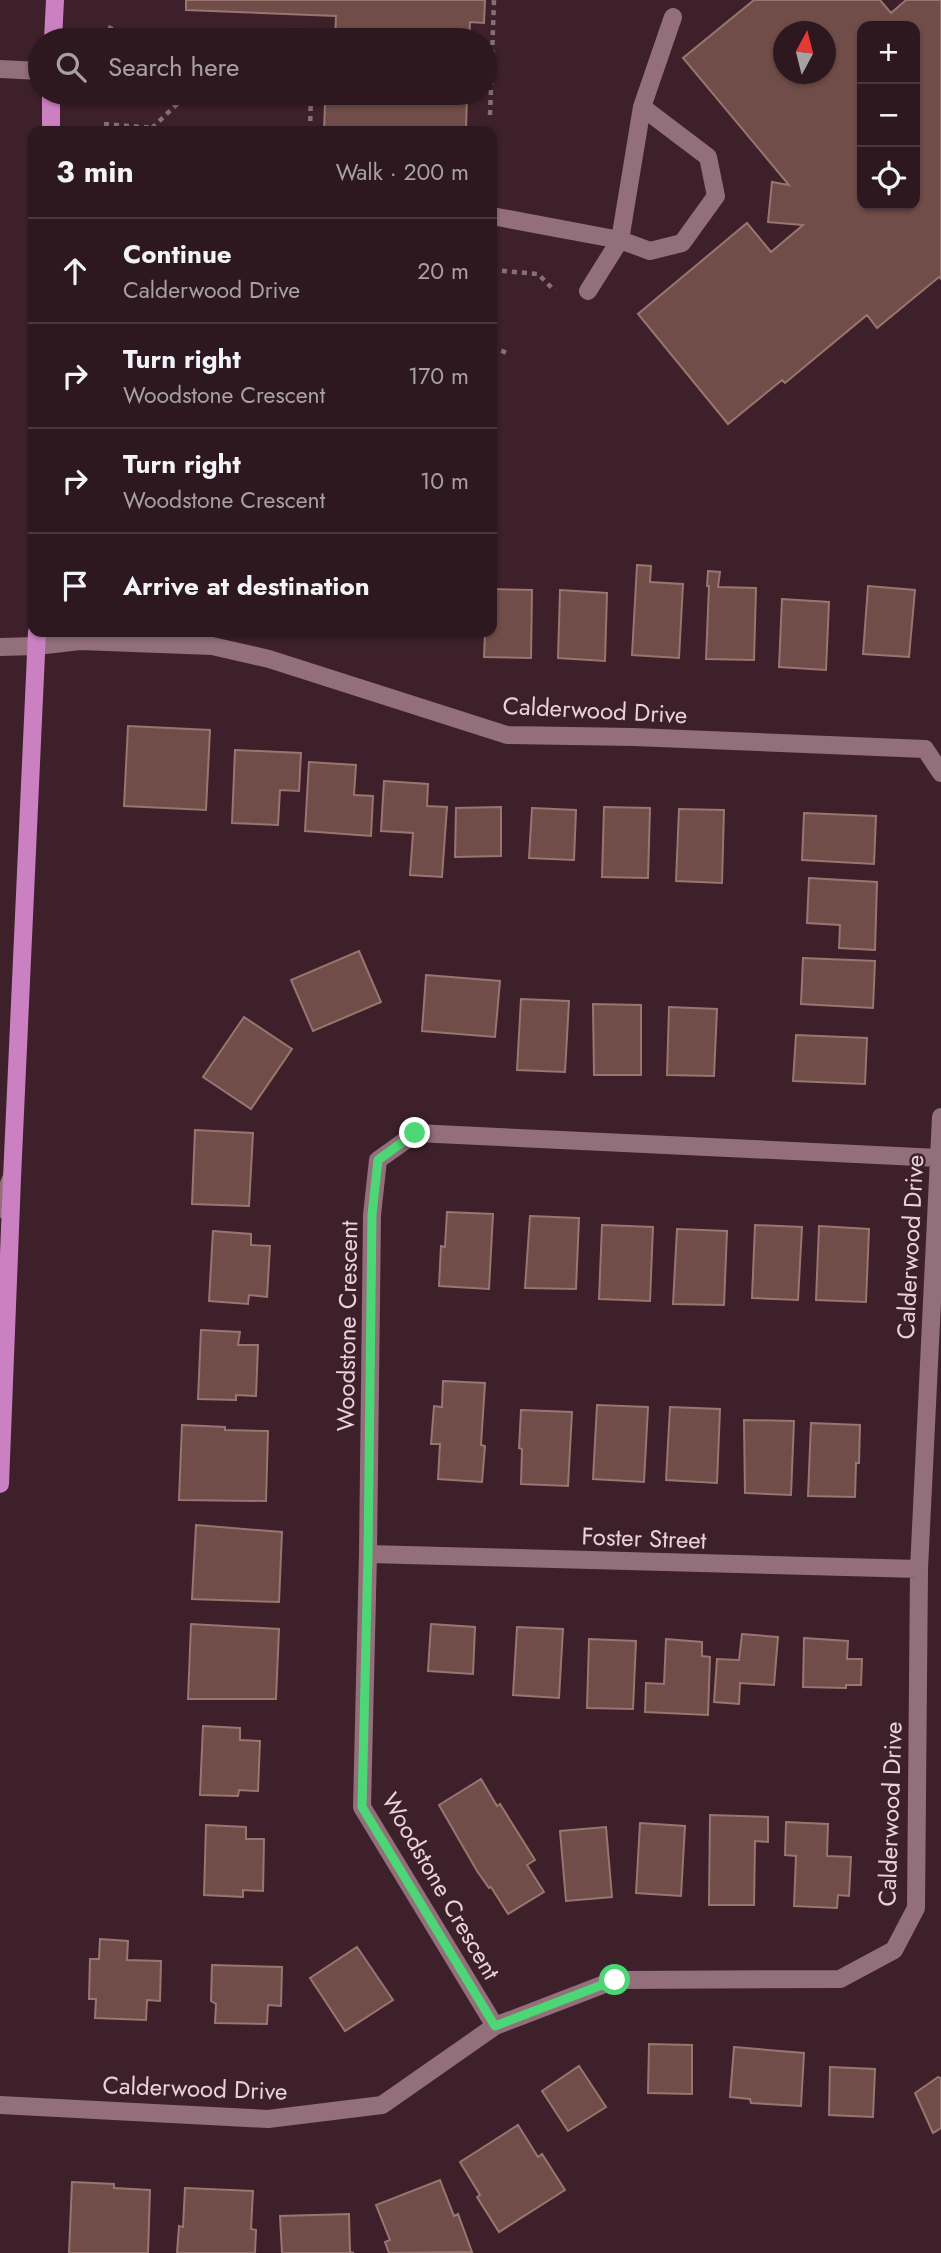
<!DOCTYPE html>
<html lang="en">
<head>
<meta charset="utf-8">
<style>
  :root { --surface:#2e1820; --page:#362129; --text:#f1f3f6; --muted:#a7a0a5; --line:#49373e }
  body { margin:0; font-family:Jost,sans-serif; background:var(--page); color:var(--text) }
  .controls { position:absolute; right:21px; top:21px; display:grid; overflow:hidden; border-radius:14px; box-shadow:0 2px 5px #0004 }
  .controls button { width:63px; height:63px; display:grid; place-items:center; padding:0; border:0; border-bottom:2px solid var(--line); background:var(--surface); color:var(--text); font:35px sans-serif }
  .compass { position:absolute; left:773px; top:21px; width:63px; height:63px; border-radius:50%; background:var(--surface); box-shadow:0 2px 5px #0004; rotate:7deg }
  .stop { position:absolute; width:21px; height:21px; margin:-16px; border:5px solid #4dd676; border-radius:50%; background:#fff }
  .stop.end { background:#4dd676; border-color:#fff; box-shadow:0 2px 7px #0008 }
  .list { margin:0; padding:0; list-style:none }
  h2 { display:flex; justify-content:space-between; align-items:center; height:91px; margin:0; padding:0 28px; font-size:30px }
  h2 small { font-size:23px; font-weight:400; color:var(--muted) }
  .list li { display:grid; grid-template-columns:46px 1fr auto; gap:21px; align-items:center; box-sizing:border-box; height:105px; padding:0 28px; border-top:2px solid var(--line) }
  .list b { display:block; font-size:26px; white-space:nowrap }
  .list p { margin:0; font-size:23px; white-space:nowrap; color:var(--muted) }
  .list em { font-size:23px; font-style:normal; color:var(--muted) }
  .icon { flex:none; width:38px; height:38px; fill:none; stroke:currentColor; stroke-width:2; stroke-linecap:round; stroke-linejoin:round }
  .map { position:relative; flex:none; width:941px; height:2253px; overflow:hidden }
  .search { position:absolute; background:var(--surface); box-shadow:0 2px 5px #0004; left:28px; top:28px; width:469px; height:77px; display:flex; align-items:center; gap:18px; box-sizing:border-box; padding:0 24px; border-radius:38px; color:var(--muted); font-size:26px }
  .panel { position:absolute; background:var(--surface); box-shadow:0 2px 5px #0004; left:28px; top:126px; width:469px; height:511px; border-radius:14px }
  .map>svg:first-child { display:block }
  .building { fill:#704d49; stroke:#9a7570; stroke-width:2; fill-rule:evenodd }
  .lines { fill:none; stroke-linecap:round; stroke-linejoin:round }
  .path { stroke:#886e77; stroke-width:4.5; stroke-dasharray:5 5; stroke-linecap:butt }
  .minor { stroke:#926f7b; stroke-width:18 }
  .major { stroke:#cb80c2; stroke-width:18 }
  .route { stroke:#4dd676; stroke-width:9 }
  .labels { text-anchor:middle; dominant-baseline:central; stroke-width:5; stroke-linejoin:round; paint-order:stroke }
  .street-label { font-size:24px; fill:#e8d3da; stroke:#3d202a }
</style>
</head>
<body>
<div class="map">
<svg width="941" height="2253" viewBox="0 0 941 2253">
  <rect width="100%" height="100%" fill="#3d202a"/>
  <path class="building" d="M186 0H485L484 23 470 22 469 40H335L336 16 186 10Z
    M754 0H880L891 13 906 0H941V279L939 277 877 328 867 315 785 383 782 380 728 424 638 314 747 223 771 252 803 225 768 222 772 182 789 185 683 58ZM862 26H915V205H862ZM783 32H825V74H783Z
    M333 93H467L466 131H324L325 104H332Z
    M637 565 651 566 650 582 683 584 679 658 632 655Z
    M708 571 720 572 718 587 756 588 754 660 706 659 709 586H707Z
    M868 586 915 590 909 657 863 654Z
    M492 589 532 590 531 658 484 657 485 632H492Z
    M560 590 607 593 605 661 558 658Z
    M782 599 829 602 826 670 779 667Z
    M128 726 210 730 206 810 124 806Z
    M235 750 301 753 299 791 280 790 278 825 232 823Z
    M309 762 356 765 354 795 373 796 371 836 305 831Z
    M384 781 428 784 427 806 447 807 442 877 410 875 413 833 381 831Z
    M501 807V856L455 857 456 808Z
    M604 807 650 808 648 878 602 877Z
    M532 808 576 810 574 860 529 858Z
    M679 809 724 810 722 883 676 881Z
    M804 813 876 816 874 864 802 860Z
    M809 878 877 882 875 950 839 948 840 925 807 923Z
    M359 951 381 1002 313 1031 291 980Z
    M803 958 875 961 873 1008 801 1004Z
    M426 975 500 981 495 1037 422 1031Z
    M521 999 569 1001 565 1072 517 1070Z
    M593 1004 641 1005V1075H594Z
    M669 1007 717 1009 714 1076 667 1075Z
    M244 1017 292 1049 251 1109 203 1077Z
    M796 1035 867 1038 865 1084 793 1081Z
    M195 1130 253 1133 249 1206 192 1204Z
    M447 1212 493 1214 489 1289 439 1286 441 1246 445 1247Z
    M530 1216 579 1218 576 1289 525 1288Z
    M602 1225 653 1227 650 1301 599 1299Z
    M755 1225 802 1227 798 1300 752 1298Z
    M819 1226 869 1229 866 1302 816 1300Z
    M677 1229 727 1231 724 1305 673 1304Z
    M213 1231 251 1234V1245L270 1246 267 1297 249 1295 248 1304 209 1301Z
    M201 1330 240 1332 238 1345H258L256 1396 236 1395V1400L198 1399Z
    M443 1381 485 1383 481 1445 485 1446 482 1482 438 1479 440 1444H431L434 1406 442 1407Z
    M597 1405 648 1407 644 1482 593 1479Z
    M670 1407 720 1409 717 1483 666 1480Z
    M521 1410 572 1412 568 1486 521 1484 522 1449 519 1448Z
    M744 1420 794 1421 791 1495 745 1493Z
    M811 1423 860 1425 859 1463H856L855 1497 808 1496Z
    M182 1425 225 1427V1430L268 1431 266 1501 179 1500Z
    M196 1525 282 1532 279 1602 192 1599Z
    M191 1624 279 1629 276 1699H188Z
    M431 1624 475 1627 473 1674 428 1671Z
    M517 1627 563 1629 559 1698 513 1695Z
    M742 1634 778 1637 774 1685 740 1683 739 1704 714 1702 717 1659 739 1660Z
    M804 1638 848 1641 847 1659H862L861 1685H846V1688L803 1687Z
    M589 1639 636 1641 633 1709 587 1708Z
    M666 1639 702 1642V1656L710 1657 708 1715 645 1712 646 1683 664 1684Z
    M203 1726 240 1728V1740L260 1741 258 1791 239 1790 238 1796 200 1795Z
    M481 1779 497 1806 500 1804 535 1860 527 1865 544 1892 508 1914 491 1887 489 1888 477 1871 439 1805Z
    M710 1815 768 1817V1842L755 1841 754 1905H709Z
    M786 1822 828 1824 827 1856 851 1857 849 1896 838 1895 837 1908 794 1906 796 1856 785 1855Z
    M640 1823 685 1826 681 1896 636 1893Z
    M206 1825 246 1827V1839H264L263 1891 243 1890V1897L204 1895Z
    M606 1827 612 1897 566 1901 560 1831Z
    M100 1939 128 1941 127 1960 161 1961 160 2001 147 2000 146 2020 95 2018 96 1999H89L90 1959H99Z
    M357 1947 393 2000 345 2031 310 1978Z
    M212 1965 282 1967 281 2006 268 2005 267 2024 215 2023 216 2004 211 2001Z
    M649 2044 692 2045V2094L648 2093Z
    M734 2047 804 2053 801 2106 751 2103 750 2099 730 2097Z
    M579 2066 606 2107 568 2131 542 2091Z
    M830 2067 875 2069 873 2117 829 2115Z
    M938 2077 941 2078V2128L933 2133 915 2093Z
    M518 2125 538 2157 542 2154 565 2190 499 2232 477 2197 480 2195 460 2162Z
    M440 2180 454 2216 458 2214 472 2252 389 2253 385 2242 390 2240 376 2205Z
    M72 2182 114 2184V2188L150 2190 148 2253H69Z
    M185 2188 253 2191 251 2229 256 2230 255 2253H177L179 2226 183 2227Z
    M349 2214 350 2252 354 2253H282L280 2216Z"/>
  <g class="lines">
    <path class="path" d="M108 27 138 40
      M277 40 294 30 313 31V40
      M490 115 494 0
      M104 124 197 131
      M152 128 175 106 194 93
      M310 131 311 93
      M492 270 538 274 555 291
      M492 347 507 353"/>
    <path class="minor" d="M0 69 40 71
      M492 216 620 240 650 251 682 243 716 196 708 157 642 107
      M588 291 620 240 642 107 673 17
      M0 647 37 646 80 641 212 646 269 659 507 735 634 737 925 749 941 773
      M0 1209 10 1181
      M368 1554 919 1569
      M495 2026 362 1807 368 1554 372 1215 378 1160 416 1133 939 1158
      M0 2105 268 2119 382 2105 495 2026 615 1980 840 1979 894 1950 916 1908 919 1569 941 1117"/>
    <path class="major" d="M53 40 55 0
      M51 131V93
      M0 1484 12 1178 37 632"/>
  </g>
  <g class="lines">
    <path class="route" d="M415 1133 378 1160 372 1215 368 1555 362 1807 495 2026 615 1980"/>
  </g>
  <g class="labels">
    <g class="street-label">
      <text transform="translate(595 710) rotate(3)">Calderwood Drive</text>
      <text transform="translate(910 1247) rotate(-87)">Calderwood Drive</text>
      <text transform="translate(347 1326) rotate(-89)">Woodstone Crescent</text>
      <text transform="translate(644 1538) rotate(2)">Foster Street</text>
      <text transform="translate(890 1814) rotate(-88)">Calderwood Drive</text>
      <text transform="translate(441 1886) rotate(60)">Woodstone Crescent</text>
      <text transform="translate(195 2088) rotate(2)">Calderwood Drive</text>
    </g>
  </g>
</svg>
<div class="controls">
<button>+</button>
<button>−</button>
<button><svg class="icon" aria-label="locate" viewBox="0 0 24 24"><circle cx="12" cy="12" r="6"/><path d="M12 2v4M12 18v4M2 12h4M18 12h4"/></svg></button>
</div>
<svg class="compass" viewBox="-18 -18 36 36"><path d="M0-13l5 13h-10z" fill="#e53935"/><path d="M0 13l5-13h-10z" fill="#a7a0a5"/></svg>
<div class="stop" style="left:615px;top:1980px"></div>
<div class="stop end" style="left:415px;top:1133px"></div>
<div class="search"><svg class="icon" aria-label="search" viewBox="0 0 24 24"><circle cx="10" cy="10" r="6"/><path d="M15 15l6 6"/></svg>Search here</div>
<section class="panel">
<h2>3 min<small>Walk · 200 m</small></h2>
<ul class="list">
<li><svg class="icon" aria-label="ahead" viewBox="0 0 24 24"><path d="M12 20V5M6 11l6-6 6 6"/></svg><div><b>Continue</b><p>Calderwood Drive</p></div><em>20 m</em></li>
<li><svg class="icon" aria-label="right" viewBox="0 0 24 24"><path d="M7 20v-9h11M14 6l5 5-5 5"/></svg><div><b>Turn right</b><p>Woodstone Crescent</p></div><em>170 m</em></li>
<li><svg class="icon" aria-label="right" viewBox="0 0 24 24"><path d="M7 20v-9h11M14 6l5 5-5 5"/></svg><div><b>Turn right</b><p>Woodstone Crescent</p></div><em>10 m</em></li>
<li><svg class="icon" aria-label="arrive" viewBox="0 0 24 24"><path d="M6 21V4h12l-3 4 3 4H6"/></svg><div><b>Arrive at destination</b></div></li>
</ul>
</section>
</div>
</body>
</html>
